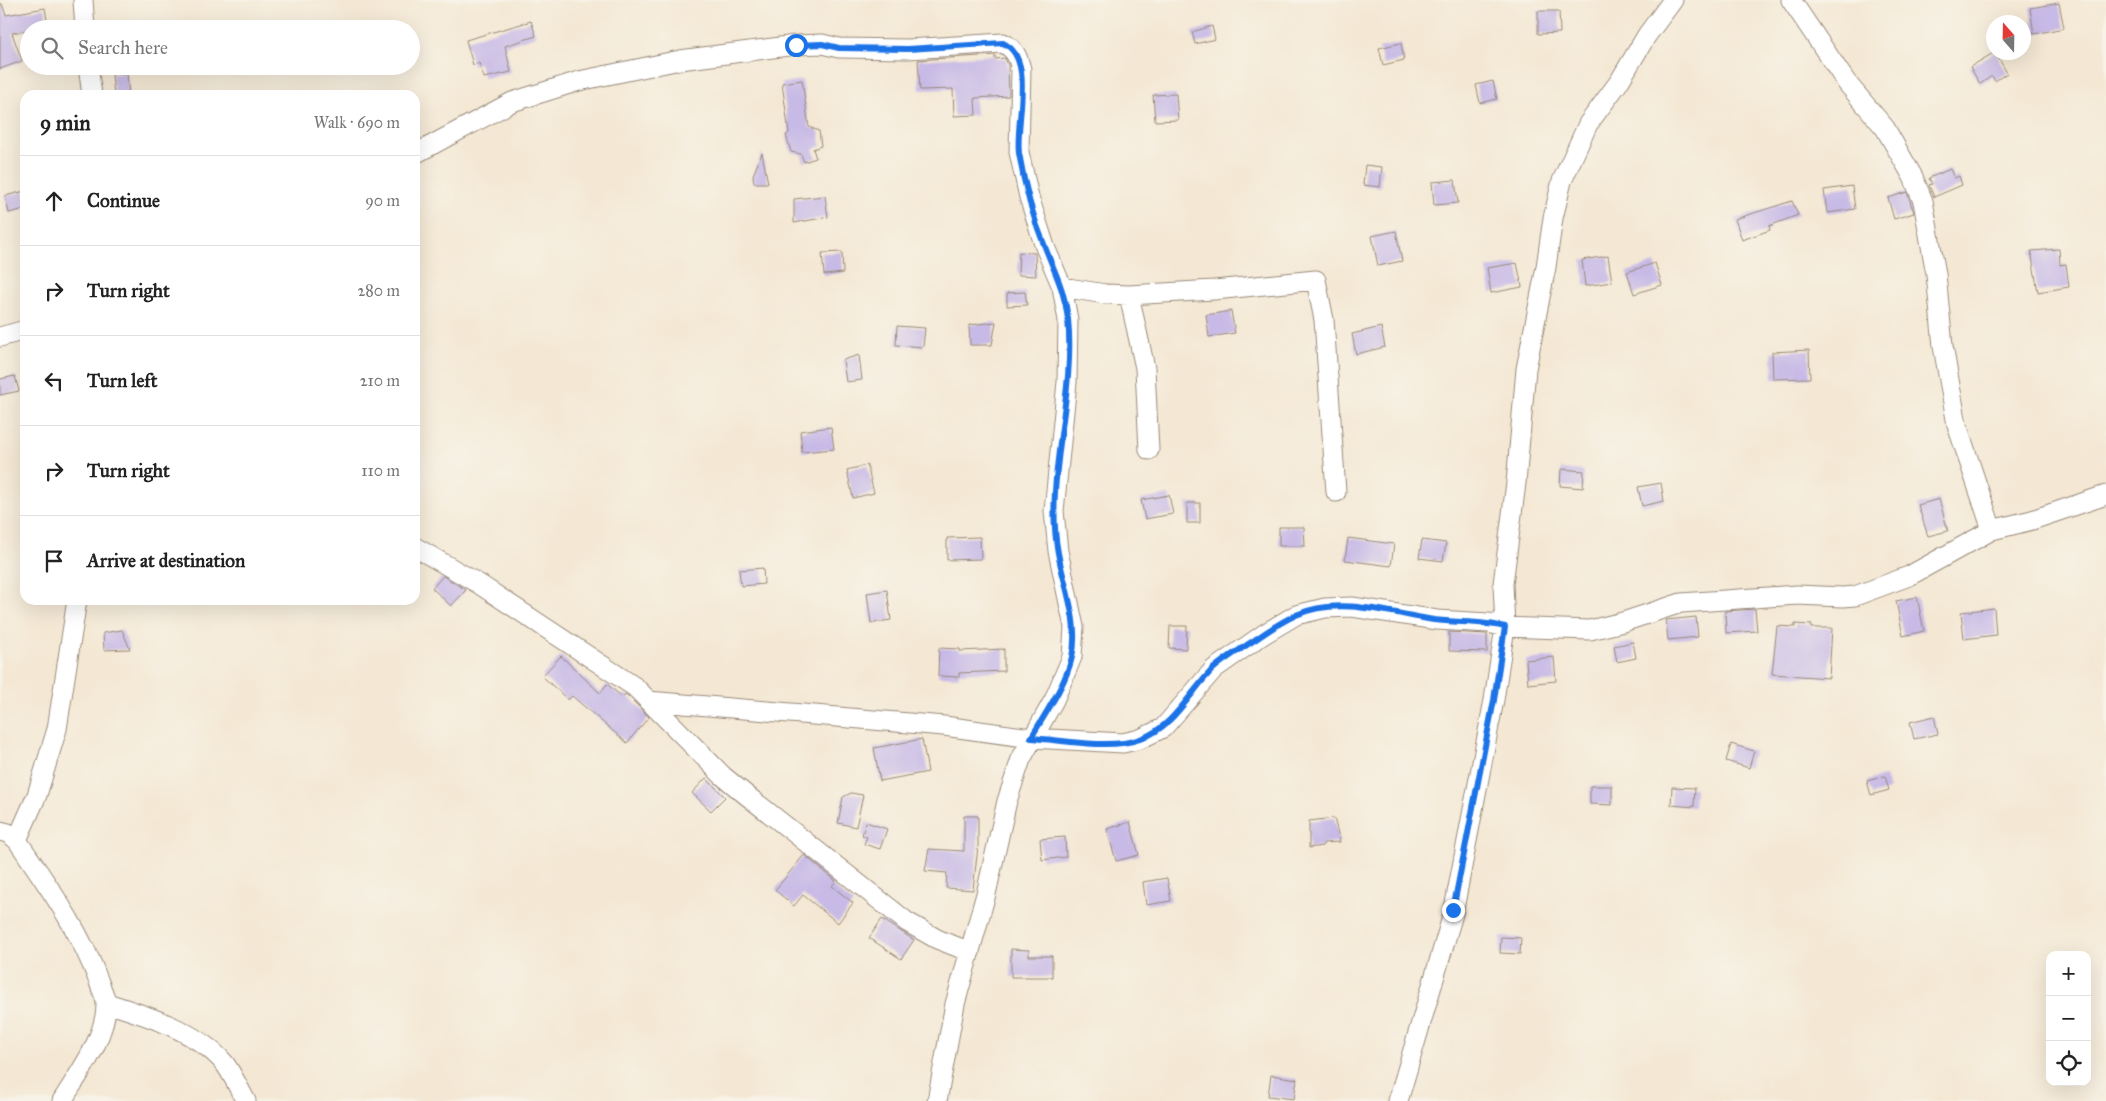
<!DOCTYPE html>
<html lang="en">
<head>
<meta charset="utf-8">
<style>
  :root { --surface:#fff; --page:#f6f6f6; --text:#222; --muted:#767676; --line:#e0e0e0 }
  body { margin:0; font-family:"IM FELL Great Primer",serif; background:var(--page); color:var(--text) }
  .controls { position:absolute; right:15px; bottom:15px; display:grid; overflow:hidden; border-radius:10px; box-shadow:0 5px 20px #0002 }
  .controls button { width:45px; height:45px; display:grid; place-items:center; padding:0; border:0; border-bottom:1px solid var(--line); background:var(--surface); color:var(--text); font:25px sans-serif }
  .compass { position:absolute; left:1986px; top:15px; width:45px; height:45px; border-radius:50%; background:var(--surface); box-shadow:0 5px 20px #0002; rotate:340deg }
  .stop { position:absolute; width:15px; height:15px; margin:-11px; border:4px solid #1a73e8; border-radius:50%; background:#fff }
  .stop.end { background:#1a73e8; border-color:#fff; box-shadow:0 1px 5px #0008 }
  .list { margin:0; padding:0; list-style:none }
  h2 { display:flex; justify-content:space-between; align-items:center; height:65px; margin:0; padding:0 20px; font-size:21px }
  h2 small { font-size:16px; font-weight:400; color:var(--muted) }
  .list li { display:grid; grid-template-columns:32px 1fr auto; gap:15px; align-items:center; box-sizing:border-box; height:90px; padding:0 20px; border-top:1px solid var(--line) }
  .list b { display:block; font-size:19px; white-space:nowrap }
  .list em { font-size:16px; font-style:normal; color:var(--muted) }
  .icon { flex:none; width:28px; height:28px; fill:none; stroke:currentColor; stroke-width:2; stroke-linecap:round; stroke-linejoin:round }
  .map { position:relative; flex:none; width:2106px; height:1101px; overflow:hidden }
  .search { position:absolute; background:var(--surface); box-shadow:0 5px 20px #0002; left:20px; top:20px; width:400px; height:55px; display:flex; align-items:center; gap:12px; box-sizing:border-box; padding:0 18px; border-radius:28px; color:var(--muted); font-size:19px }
  .panel { position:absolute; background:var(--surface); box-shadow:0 5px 20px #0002; left:20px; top:90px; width:400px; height:515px; border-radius:15px }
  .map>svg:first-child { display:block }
  .building { fill:#c7bae6 }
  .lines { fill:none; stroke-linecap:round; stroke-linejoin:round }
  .street-casing { stroke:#988979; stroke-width:21 }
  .street { stroke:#fff; stroke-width:19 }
  .route { stroke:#1a73e8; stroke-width:6 }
</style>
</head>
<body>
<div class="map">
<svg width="2106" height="1101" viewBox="0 0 2106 1101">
  <rect width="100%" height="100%" fill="#f7f3e8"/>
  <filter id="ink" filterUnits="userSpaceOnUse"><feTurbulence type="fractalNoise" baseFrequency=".02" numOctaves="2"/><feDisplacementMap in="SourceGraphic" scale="10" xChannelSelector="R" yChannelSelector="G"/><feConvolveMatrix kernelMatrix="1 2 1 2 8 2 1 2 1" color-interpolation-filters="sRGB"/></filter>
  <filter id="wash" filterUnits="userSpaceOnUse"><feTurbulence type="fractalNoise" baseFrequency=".0096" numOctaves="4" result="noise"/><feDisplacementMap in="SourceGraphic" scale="20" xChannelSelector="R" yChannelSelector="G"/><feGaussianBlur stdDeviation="1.12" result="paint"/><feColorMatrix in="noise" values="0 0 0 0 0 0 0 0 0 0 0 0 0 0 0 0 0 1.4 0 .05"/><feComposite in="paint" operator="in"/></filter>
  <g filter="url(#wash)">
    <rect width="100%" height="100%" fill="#f4e8d4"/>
    <g id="blocks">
      <path class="building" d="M2059 3 2064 28 2034 34 2030 8Z
        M0 4H2L6 15 45 8 48 26 12 33 22 61 0 69Z
        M1538 11H1559L1560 33 1538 34Z
        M531 21 536 36 505 46 511 72 484 78 479 63 473 65 466 40Z
        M1212 26 1215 39 1195 44 1192 32Z
        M1401 43 1404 60 1383 65 1379 48Z
        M1995 52 2007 73 1995 81 1992 76 1980 84 1970 67Z
        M995 55V59L1005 58 1008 65 1009 96 975 98 976 115 954 116 953 89 920 90 918 60Z
        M127 73 129 95H114L112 74Z
        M802 80 809 127 819 131 821 146 813 149 816 158 804 162 801 154 791 152 786 135 789 133 782 83Z
        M1493 81 1497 99 1480 103 1476 85Z
        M1176 94 1178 120 1155 121 1153 95Z
        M762 153 768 183H754L753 175Z
        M1365 165 1382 167 1380 187 1363 185Z
        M1950 169 1954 178 1959 176 1962 185 1934 197 1929 185 1932 184 1929 178Z
        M1455 180 1458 203 1434 205 1432 182Z
        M1852 186 1855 209 1827 213 1824 190Z
        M25 191V209L9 213 5 196Z
        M1907 192 1914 213 1894 219 1888 198Z
        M825 196 828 217 794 223V199Z
        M1792 201 1798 215 1769 226 1770 230 1742 240 1735 219Z
        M1396 231 1402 261 1378 266 1372 236Z
        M2059 249 2060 265 2066 264 2069 287 2038 292 2031 251Z
        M842 252 843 273 824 275 822 253Z
        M1019 252 1035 253 1036 276 1018 275Z
        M1608 256 1612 282 1585 286 1582 260Z
        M1517 263 1522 287 1491 293 1487 268Z
        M1655 263 1662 285 1634 294 1627 272Z
        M1025 292 1027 305 1007 306V293Z
        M1231 311 1235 333 1209 337 1206 315Z
        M996 322 992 345H970L969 325Z
        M897 326 925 328 923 347 896 345Z
        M1381 327 1385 347 1356 354 1352 334Z
        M1809 350 1810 378 1773 379 1772 352Z
        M859 355 862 380 846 382 843 360Z
        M15 376 19 391 0 395V379Z
        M831 427 834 449 802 452 800 431Z
        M867 465 874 493 853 498 847 470Z
        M1561 469 1584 471 1583 488 1560 486Z
        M1661 483 1664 501 1642 506 1638 487Z
        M1169 495 1173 514 1145 519 1141 500Z
        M1939 499 1948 531 1928 536 1918 505Z
        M1187 503H1200V523H1187Z
        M1279 527H1304L1305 546H1279Z
        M980 537 981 559 947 560V538Z
        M1348 538 1394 544 1391 566 1345 560Z
        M1422 540 1446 543 1443 561 1419 558Z
        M763 568 764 584 741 586 739 570Z
        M443 576 466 590 451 606 432 588Z
        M887 590 891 620 871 623 867 593Z
        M1917 597 1924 631 1903 636 1896 601Z
        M1994 608 1996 635 1964 639 1961 612Z
        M1755 609 1757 631 1726 633 1725 611Z
        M1696 617 1698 637 1668 640 1666 620Z
        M1795 624 1812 625 1811 628H1832L1829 678 1772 674 1777 626 1795 627Z
        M1170 626H1187L1186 649 1169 648Z
        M122 630 130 649 104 650 103 633Z
        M1449 632 1487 634V652L1449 651Z
        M1633 642 1636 658 1617 662 1614 646Z
        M939 648 960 649V651L1004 649V671L959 673V677L938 676Z
        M561 656 600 693 607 684 622 697 625 694 628 696 649 717 627 743 572 696 568 700 542 676Z
        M1554 657 1556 681 1528 684 1526 660Z
        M1934 716 1938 734 1914 739 1910 722Z
        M922 739 928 772 880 781 874 748Z
        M1731 744 1754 751 1749 768 1726 761Z
        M1885 776 1889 790 1871 795 1867 781Z
        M706 778 725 797 711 811 692 793Z
        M1590 786H1612V805L1590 804Z
        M1672 787 1695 788 1694 807 1671 805Z
        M851 793 863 795 856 827 838 823 843 797Z
        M964 816H978V846L973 890 946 888 947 873 925 871 929 849 964 851Z
        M1334 818 1340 842 1324 843 1322 846 1309 848V821Z
        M866 822 887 829 880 849 864 844 867 837 862 835Z
        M1130 822 1139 855 1116 861 1107 829Z
        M1065 837 1066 857 1042 860 1040 839Z
        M804 855 836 881 832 886 853 903 838 923 803 895 794 906 775 890Z
        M1167 878 1171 901 1146 905 1143 882Z
        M882 919 914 940 901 959 869 938Z
        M1501 937 1521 938 1520 954 1500 953Z
        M1011 949 1029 950V956H1052V977H1011Z
        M1271 1075 1297 1079 1294 1099 1268 1096Z"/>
    </g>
  </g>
  <g filter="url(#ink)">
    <use href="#blocks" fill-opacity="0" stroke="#988979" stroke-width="1"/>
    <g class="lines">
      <g class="street-casing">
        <path id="street" d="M83 0 85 29
          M1791 0 1847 83 1885 128 1913 177 1923 201 1936 274 1943 346 1957 425 1992 530
          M88 66 92 95
          M415 154 512 102 579 81 680 60 796 45 822 44 839 48 908 49 1003 43C1015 49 1018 57 1021 69L1019 152 1029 197 1045 247 1062 287 1068 320 1067 382 1054 511 1058 551 1074 627 1072 657 1054 700 1021 759 1007 801 986 894 955 1004 937 1101
          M1062 287 1105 294 1129 295 1214 290 1316 280 1324 320 1336 492
          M1129 295 1145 368 1149 450
          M0 337 25 330
          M415 547 479 584 635 687 723 776 745 794 907 922 937 939 970 952
          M648 701 944 726 1031 738 1123 743 1140 739 1163 728 1214 669 1264 634 1296 615 1325 608 1352 607 1437 620 1489 623 1505 627 1590 630 1623 622 1681 603 1797 595 1843 597 1855 596 1909 576 1992 530 2032 520 2106 495
          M0 831 8 833 17 840C48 886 80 930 99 982 101 989 106 997 106 1004 106 1038 79 1073 62 1101
          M17 840 37 795 57 729 77 600
          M107 1003C145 1015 198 1031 225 1064 233 1075 239 1089 246 1101
          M1398 1101 1453 914 1494 700 1505 627 1503 584 1516 483 1526 369 1546 267 1553 218 1562 181 1588 124 1619 82 1647 35 1673 0"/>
      </g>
      <use href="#street" class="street"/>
    </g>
  </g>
  <g class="lines" filter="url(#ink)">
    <path class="route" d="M796 45 822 44 839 48 908 49 1003 43C1036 58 1015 123 1019 153 1024 184 1033 218 1045 247 1055 273 1065 291 1068 319 1076 395 1044 479 1058 553 1064 586 1080 623 1072 657 1066 684 1045 714 1031 738 1063 740 1110 750 1140 739 1174 727 1189 693 1213 669 1224 659 1238 651 1250 643 1265 633 1280 622 1296 615 1339 596 1390 613 1434 620 1458 623 1482 621 1505 627L1494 700 1453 910"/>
  </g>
</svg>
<div class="controls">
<button>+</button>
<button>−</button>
<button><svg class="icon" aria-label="locate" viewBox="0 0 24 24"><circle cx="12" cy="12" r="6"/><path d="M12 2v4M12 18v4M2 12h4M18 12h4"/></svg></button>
</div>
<svg class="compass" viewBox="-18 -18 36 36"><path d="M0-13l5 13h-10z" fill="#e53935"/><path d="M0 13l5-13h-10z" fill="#767676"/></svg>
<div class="stop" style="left:796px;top:45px"></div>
<div class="stop end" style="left:1453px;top:910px"></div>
<div class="search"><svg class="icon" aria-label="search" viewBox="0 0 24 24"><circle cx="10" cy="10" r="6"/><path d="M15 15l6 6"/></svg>Search here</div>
<section class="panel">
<h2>9 min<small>Walk · 690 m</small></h2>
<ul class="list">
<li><svg class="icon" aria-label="ahead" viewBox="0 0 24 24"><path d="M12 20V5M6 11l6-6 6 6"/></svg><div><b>Continue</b></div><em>90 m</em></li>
<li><svg class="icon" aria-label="right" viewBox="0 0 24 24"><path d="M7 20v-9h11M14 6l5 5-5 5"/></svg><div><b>Turn right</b></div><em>280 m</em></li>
<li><svg class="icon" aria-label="left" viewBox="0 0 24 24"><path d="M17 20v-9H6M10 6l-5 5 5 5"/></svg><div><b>Turn left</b></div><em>210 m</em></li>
<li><svg class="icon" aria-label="right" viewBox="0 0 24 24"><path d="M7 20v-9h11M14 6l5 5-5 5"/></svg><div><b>Turn right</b></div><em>110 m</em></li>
<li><svg class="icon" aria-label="arrive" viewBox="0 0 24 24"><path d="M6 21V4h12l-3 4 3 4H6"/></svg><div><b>Arrive at destination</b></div></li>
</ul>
</section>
</div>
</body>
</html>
